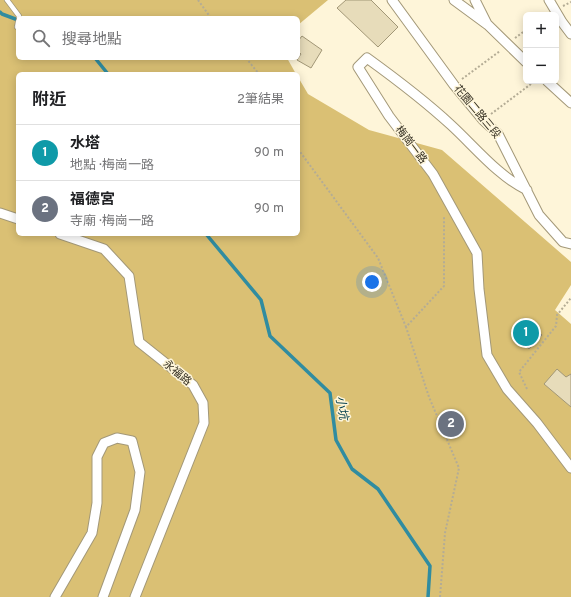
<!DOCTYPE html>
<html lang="zh-TW">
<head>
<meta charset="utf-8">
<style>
  :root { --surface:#fff; --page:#f6f6f6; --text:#202124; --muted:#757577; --line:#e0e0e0; --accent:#286b7d }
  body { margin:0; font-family:Overpass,"Noto Sans TC",sans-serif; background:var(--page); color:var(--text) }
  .controls { position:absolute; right:12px; top:12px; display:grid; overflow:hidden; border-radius:6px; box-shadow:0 2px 10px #0003 }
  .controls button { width:36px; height:36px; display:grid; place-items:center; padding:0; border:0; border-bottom:1px solid var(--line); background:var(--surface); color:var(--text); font:20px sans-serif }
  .you { position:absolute; left:372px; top:282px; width:14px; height:14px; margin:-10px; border:3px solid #fff; border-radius:50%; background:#1a73e8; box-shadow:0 0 0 6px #1a73e833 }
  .badge { display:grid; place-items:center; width:26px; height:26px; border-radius:50%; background:var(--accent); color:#fff; font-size:13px; font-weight:700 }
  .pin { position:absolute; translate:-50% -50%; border:2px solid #fff; box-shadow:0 1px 4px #0006 }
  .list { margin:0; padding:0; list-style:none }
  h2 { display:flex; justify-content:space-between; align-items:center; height:52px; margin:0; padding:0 16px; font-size:17px }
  h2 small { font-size:13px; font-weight:400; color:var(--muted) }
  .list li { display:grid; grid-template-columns:26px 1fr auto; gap:12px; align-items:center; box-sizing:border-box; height:56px; padding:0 16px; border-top:1px solid var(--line) }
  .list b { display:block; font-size:15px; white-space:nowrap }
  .list p { margin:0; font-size:13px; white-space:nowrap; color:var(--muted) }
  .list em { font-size:13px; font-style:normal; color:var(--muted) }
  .icon { flex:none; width:22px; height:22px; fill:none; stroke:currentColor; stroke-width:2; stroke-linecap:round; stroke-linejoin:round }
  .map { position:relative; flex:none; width:571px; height:597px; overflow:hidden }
  .search { position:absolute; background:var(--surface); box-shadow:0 2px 10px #0003; left:16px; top:16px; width:284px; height:44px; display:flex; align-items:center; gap:10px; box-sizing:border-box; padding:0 14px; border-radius:6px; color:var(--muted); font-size:15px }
  .panel { position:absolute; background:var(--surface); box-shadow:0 2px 10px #0003; left:16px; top:72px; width:284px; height:164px; border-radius:6px }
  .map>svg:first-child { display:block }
  .green { fill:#dac074 }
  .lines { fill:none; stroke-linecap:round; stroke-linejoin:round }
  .stream { stroke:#308ca0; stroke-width:3.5 }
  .building { fill:#e7dcba; stroke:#a29777 }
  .lane-casing { stroke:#a39878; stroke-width:6 }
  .street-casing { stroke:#a39878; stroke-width:11 }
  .path { stroke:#b4ac95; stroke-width:2; stroke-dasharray:2 2; stroke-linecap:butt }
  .lane { stroke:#fff; stroke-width:4.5 }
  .street { stroke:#fff; stroke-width:9 }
  .labels { text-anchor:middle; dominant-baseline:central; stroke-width:3; stroke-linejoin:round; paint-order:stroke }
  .street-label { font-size:11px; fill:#332e21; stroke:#fef5d9 }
  .water-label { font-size:12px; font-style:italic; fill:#003c4a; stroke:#fef5d9 }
</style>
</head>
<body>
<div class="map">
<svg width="571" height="597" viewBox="0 0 571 597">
  <rect width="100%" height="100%" fill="#fef5d9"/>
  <path class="green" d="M0 0H328L298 25V18H18V58H287L296 74H18V234H298V77L308 94 369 130 442 150 571 262V285L555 310 571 324V597H0Z"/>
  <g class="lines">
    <path class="stream" d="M0 12 2 14 18 20
      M95 58 108 74
      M206 234 261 300 270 336 330 393 336 440 352 469 378 489 430 566 428 597"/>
  </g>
  <path class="building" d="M346 0H371L398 27 378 47 337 8Z
    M302 36 322 50 311 68 297 60 301 54 298 51V41Z
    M523 318 542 335 529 349 511 332Z
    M557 369 566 377 571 374V407L544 384Z"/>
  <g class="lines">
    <g class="lane-casing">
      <path id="lane" d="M7 0 19 16V18
        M17 27 18 22"/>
    </g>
    <g class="street-casing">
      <path id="street" d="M392 0 454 85 483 120 498 134 539 215 563 242 571 244
        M454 0 488 25 526 62
        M475 0 487 24
        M549 0 562 22 571 34
        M547 81 571 103
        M527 190C498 176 475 147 451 125 425 101 396 79 367 58L358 67 389 116 433 174 477 253 479 289 487 355 507 389 537 423 571 468
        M0 213 18 219
        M60 234 104 249 129 276 139 342 193 385 203 403 204 423 135 597
        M55 597 92 533 97 503V457L104 443 117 438 132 441 140 472 135 510 103 597"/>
    </g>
    <path class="path" d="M198 0 211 18
      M563 6 571 2
      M515 38 526 30
      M246 58 259 74
      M462 79 500 51
      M491 114 535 81
      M298 149 378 258 406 327
      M527 389 519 372 556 326 557 315 571 298
      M440 597 445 533 459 468 429 397 406 327 444 286V217"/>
    <use href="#lane" class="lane"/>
    <use href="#street" class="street"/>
  </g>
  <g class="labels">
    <g class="street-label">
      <text transform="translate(477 112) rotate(50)">花園二路三段</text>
      <text transform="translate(411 145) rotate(53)">梅崗一路</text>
      <text transform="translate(177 373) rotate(40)">永福路</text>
    </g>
    <g class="water-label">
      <text transform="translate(341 408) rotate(80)">小坑</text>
    </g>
  </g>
</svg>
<div class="controls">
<button>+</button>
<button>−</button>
</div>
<div class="you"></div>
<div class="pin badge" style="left:526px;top:333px;background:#0f9aa8">1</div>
<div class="pin badge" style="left:451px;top:424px;background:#6b7280">2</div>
<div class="search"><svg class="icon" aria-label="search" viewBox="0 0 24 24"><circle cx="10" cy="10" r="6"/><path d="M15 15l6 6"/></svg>搜尋地點</div>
<section class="panel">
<h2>附近<small>2筆結果</small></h2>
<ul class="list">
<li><span class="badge" style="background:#0f9aa8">1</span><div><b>水塔</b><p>地點 · 梅崗一路</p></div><em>90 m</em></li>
<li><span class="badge" style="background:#6b7280">2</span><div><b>福德宮</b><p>寺廟 · 梅崗一路</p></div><em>90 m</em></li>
</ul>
</section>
</div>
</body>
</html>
